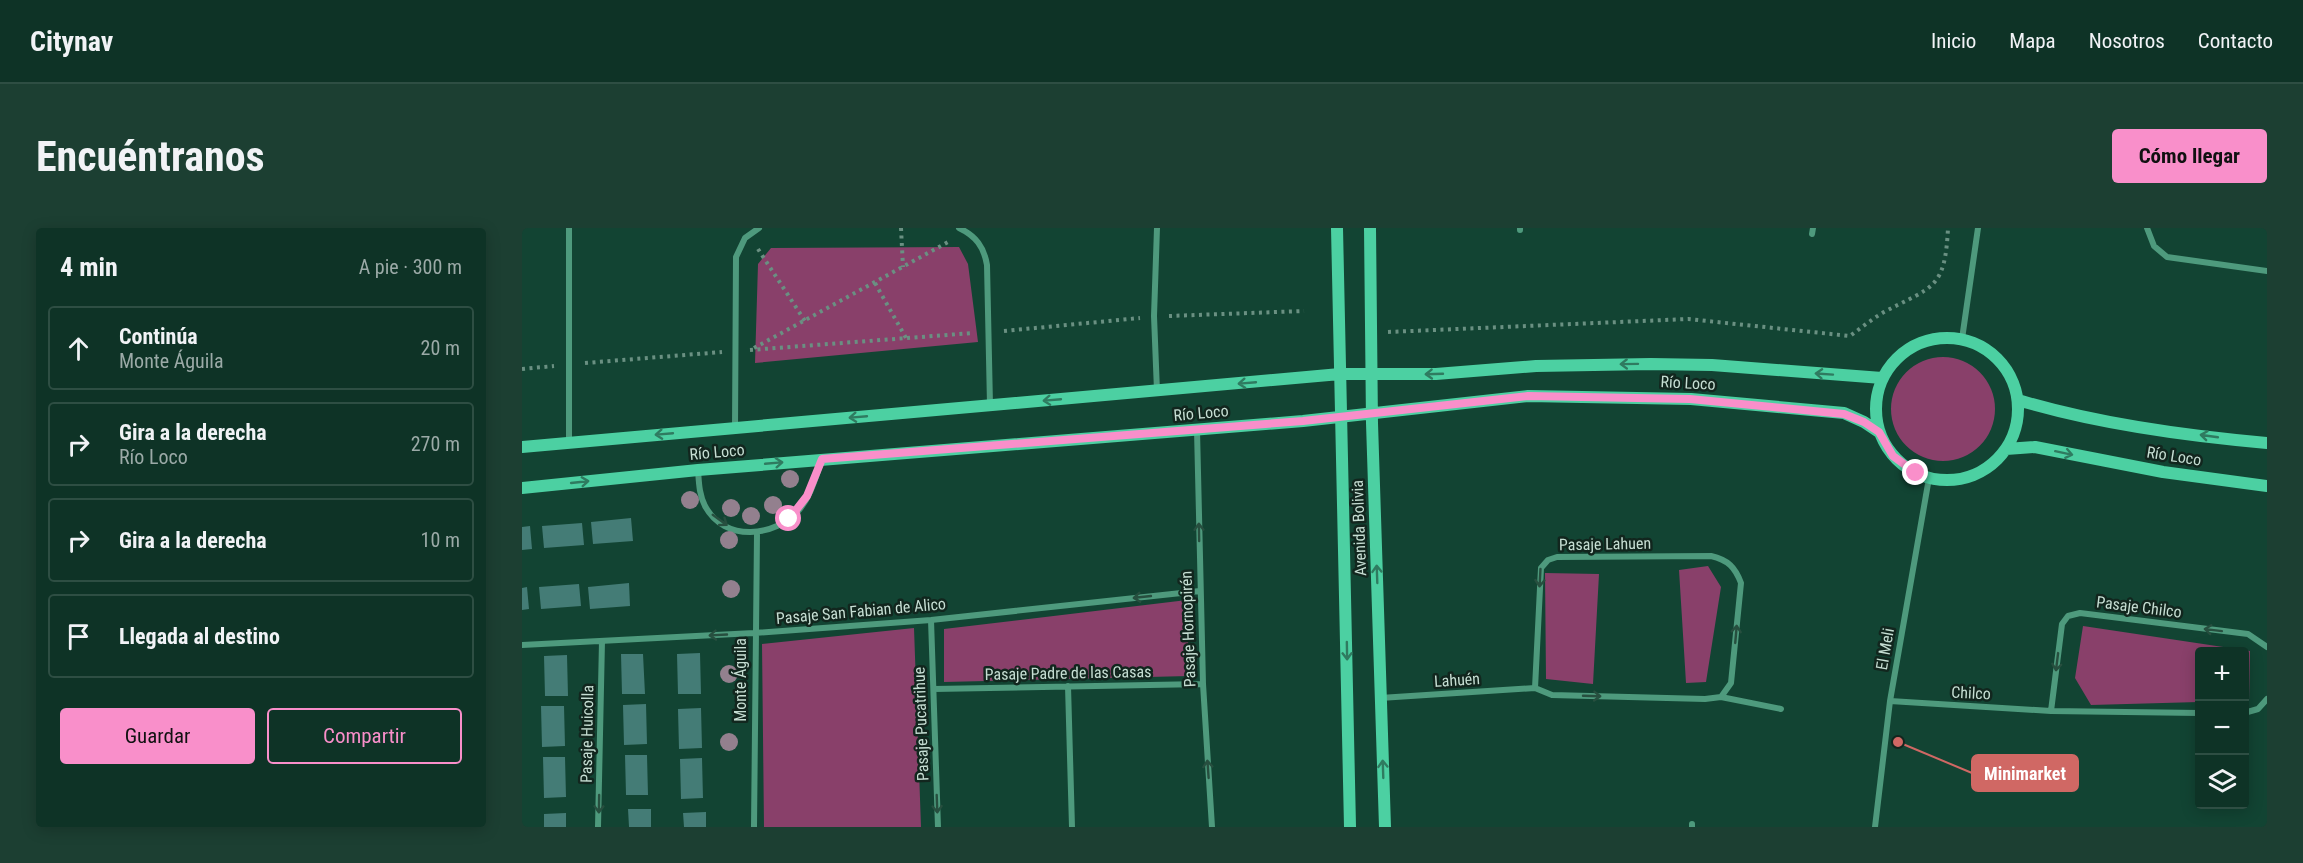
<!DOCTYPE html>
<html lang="es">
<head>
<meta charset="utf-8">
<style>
  :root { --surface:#0e3326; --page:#1c3f32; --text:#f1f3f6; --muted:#9baaa7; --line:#2e4e43; --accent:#f98fca }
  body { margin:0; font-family:"Roboto Condensed",sans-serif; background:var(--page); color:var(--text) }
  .controls { position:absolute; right:18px; bottom:18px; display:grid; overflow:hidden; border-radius:6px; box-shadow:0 3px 15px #0003 }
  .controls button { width:54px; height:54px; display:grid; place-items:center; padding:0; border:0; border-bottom:2px solid var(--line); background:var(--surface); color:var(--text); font:30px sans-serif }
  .stop { position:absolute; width:18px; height:18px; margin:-14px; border:4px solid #f98fca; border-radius:50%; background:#fff }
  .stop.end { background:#f98fca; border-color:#fff; box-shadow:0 2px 6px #0008 }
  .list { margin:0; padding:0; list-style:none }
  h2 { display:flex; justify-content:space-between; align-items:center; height:78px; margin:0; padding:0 24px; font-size:26px }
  h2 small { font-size:20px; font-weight:400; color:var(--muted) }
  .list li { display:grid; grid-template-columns:39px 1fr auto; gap:18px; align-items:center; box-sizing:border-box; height:84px; margin:0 12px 12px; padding:0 12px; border:2px solid var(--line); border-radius:6px }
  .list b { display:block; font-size:22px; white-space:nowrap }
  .list p { margin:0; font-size:20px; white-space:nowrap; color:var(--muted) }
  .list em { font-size:20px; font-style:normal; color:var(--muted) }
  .actions { display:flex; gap:12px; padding:18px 24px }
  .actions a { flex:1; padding:14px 0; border:2px solid var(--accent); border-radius:6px; text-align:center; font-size:21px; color:var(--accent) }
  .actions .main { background:var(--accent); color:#111 }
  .icon { flex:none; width:33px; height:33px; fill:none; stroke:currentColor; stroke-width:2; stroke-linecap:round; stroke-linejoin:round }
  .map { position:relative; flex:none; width:1745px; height:599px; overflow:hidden; border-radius:6px }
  header { display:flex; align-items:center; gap:36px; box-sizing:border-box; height:84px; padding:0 30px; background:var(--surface); border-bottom:2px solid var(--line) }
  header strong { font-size:28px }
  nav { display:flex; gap:33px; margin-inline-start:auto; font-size:21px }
  .intro { display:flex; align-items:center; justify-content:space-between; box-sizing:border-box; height:144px; padding:0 36px }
  h1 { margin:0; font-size:42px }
  .button { padding:15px 27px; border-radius:6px; background:var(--accent); color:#111; font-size:21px; font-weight:700 }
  main { display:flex; gap:36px; padding:0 36px }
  aside { flex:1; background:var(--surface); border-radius:6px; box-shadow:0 3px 15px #0003 }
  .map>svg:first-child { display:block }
  .green { fill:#89406a }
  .building { fill:#447c76 }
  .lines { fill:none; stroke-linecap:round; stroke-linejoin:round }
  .path { stroke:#6a9082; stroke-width:4; stroke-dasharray:3 4.5; stroke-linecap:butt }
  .street { stroke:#4e9a7d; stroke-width:6 }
  .secondary { stroke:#4cd0a2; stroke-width:12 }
  .tree { fill:#93808e }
  .oneway { stroke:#2f7b60 }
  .oneway2 { stroke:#274f3f }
  .route { stroke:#f98fca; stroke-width:8 }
  .labels { text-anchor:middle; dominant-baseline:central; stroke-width:5; stroke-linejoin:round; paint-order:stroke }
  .street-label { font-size:16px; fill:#c6ded3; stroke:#12261e }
  .leader { fill:none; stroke:#d06864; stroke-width:2 }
  .callout-dot { fill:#d06864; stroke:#12261e; stroke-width:2 }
  .callout { fill:#d06864; stroke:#d06864; stroke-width:2 }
  .callout-label { font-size:18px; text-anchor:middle; font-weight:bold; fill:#fff }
</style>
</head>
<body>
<header>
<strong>Citynav</strong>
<nav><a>Inicio</a><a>Mapa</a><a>Nosotros</a><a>Contacto</a></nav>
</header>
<div class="intro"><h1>Encuéntranos</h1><a class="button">Cómo llegar</a></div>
<main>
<aside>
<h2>4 min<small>A pie · 300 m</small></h2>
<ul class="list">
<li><svg class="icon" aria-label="ahead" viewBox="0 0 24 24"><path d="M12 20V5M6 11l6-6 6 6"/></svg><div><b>Continúa</b><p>Monte Águila</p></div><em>20 m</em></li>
<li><svg class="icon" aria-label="right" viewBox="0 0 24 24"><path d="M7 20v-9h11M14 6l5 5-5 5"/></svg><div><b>Gira a la derecha</b><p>Río Loco</p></div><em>270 m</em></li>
<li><svg class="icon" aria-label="right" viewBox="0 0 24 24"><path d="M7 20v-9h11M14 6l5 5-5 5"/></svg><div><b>Gira a la derecha</b></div><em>10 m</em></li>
<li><svg class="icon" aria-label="arrive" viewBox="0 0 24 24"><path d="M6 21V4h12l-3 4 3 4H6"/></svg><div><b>Llegada al destino</b></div></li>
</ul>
<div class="actions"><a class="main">Guardar</a><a>Compartir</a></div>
</aside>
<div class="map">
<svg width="1745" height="599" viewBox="0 0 1745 599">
  <rect width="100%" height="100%" fill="#124433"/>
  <path class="green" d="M437 19 446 36 456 114 233 135 236 36 249 20Z
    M1369 181a52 52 0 1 1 104 0a52 52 0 1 1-104 0Z
    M1186 338 1199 359 1184 454 1164 455 1157 342Z
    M1023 345 1077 346 1071 456 1024 451Z
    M665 372 667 448 422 454V401Z
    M1561 398 1728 423 1727 473H1723L1722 424H1678L1677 474 1569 477 1553 450Z
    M392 400 399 599H242L240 416Z"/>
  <path class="building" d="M109 290 111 313 71 316 69 294Z
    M60 295 62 317 22 320 20 298Z
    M8 298 10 321 0 322V299Z
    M107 355 108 378 68 381 66 359Z
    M57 356 59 378 19 381 17 359Z
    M5 359 7 381 0 382V360Z
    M178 425 179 466H156L155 426Z
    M99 426H121L123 466H100Z
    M45 427 46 468H23L22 428Z
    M124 476 125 516 102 517 101 477Z
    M19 478H42L43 518 20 519Z
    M179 480 180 520 157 521 156 481Z
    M103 527H125L126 567H104Z
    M21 529H43L44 569 22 570Z
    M180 530 181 570 159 571 158 531Z
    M106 581H129V599H107Z
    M184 584V599H162L161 585Z
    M44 585V599H22V586Z"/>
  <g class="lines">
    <path class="path" d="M379 0 381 39
      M236 21 283 93
      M353 55 384 110
      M647 88 782 83
      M482 103 618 90
      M866 104 1166 91 1328 108C1339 100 1350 91 1362 84 1411 58 1423 62 1426 0
      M232 120 428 13
      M228 122 451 105
      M63 135 200 124
      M0 141 32 138"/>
    <path class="street" d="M47 0V214
      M437 0C454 8 462 19 465 37L468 177
      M998 0V2
      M1625 0 1632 18 1645 29 1745 43
      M1290 6 1291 0
      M1440 111 1456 0
      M635 163 632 88 635 0
      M213 200 214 29 223 10 237 0
      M675 202 681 456 690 599
      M176 242C177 255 177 266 183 278 203 315 253 309 277 282 289 268 294 248 300 232
      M409 392 416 599
      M0 417 232 405 409 392 678 363
      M546 458 550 599
      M412 461 681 456
      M1199 469 1259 481
      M858 470 1013 460 1030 467 1183 471 1199 469 1209 455 1219 355C1213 339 1206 332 1189 328L1035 329 1026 332 1019 340 1013 460
      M1368 473 1529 483 1678 485
      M1529 483 1540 396 1546 388 1558 385 1726 406 1745 419
      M1722 485 1736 481 1745 471
      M1170 596V599
      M76 599 80 413
      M232 599 235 306
      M1353 599 1368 473 1407 250"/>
    <path class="secondary" d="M815 0 828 599
      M848 0 850 195 863 599
      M1354 181a71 71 0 1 1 142 0a71 71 0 1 1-142 0Z
      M1496 172C1572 195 1665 208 1745 215
      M0 219 818 146H914L1014 138 1129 136 1190 137 1360 150
      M1484 221 1513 219 1641 244 1745 258
      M0 260 176 242 781 193 1006 168 1169 171 1322 185 1342 194 1357 204"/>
  </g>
  <g class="tree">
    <circle cx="268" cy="251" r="9"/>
    <circle cx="168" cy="272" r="9"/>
    <circle cx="251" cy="277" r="9"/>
    <circle cx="209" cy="280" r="9"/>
    <circle cx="229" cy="288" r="9"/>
    <circle cx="207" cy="312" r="9"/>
    <circle cx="209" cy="361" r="9"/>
    <circle cx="207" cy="446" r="9"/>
    <circle cx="207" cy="514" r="9"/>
  </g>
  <defs><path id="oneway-shaft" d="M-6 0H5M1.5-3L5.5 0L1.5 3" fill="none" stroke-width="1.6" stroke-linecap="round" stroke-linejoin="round" transform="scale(1.5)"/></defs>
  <g class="oneway">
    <use href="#oneway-shaft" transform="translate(1107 136) rotate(179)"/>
    <use href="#oneway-shaft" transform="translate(912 146) rotate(178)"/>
    <use href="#oneway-shaft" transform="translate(1302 146) rotate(-176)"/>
    <use href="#oneway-shaft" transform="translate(725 155) rotate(175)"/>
    <use href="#oneway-shaft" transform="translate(530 172) rotate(175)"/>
    <use href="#oneway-shaft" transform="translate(336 189) rotate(175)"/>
    <use href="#oneway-shaft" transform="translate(142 206) rotate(175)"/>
    <use href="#oneway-shaft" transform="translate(1687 208) rotate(-172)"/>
    <use href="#oneway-shaft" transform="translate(1542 225) rotate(12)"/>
    <use href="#oneway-shaft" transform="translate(252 235) rotate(-5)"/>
    <use href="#oneway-shaft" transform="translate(58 254) rotate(-6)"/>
    <use href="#oneway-shaft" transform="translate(855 346) rotate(-92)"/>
    <use href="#oneway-shaft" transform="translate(825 423) rotate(89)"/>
    <use href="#oneway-shaft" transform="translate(861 541) rotate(-92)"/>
  </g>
  <g class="oneway2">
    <use href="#oneway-shaft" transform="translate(198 292) rotate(36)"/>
    <use href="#oneway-shaft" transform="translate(677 304) rotate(-91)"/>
    <use href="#oneway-shaft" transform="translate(1018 350) rotate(93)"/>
    <use href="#oneway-shaft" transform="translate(620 369) rotate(174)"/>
    <use href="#oneway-shaft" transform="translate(1691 402) rotate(-173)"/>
    <use href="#oneway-shaft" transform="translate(1214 406) rotate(-85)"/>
    <use href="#oneway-shaft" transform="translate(196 407) rotate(177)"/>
    <use href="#oneway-shaft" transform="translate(1535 434) rotate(97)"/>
    <use href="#oneway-shaft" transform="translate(1070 468) rotate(2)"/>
    <use href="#oneway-shaft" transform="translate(686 541) rotate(-94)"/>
    <use href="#oneway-shaft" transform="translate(77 576) rotate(91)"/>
    <use href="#oneway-shaft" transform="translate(415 576) rotate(88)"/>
  </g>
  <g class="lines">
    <path class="route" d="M267 291 285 268 300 231 781 193 1006 168 1168 171 1322 186 1342 194 1357 204 1371 228 1394 245"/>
  </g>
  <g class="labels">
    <g class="street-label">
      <text transform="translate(1166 155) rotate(3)">Río Loco</text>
      <text transform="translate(679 185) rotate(-5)">Río Loco</text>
      <text transform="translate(195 224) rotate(-5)">Río Loco</text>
      <text transform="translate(1652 228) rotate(9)">Río Loco</text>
      <text transform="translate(837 300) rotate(-92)">Avenida Bolivia</text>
      <text transform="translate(1083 316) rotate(-1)">Pasaje Lahuen</text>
      <text transform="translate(1617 379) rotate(7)">Pasaje Chilco</text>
      <text transform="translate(339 383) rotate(-5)">Pasaje San Fabian de Alico</text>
      <text transform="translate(666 401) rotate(-92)">Pasaje Hornopirén</text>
      <text transform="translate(1363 421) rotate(-80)">El Meli</text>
      <text transform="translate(546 445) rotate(-1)">Pasaje Padre de las Casas</text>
      <text transform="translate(218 452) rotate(-90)">Monte Águila</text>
      <text transform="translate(935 452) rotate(-4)">Lahuén</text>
      <text transform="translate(1449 465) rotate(3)">Chilco</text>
      <text transform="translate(399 496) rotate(-92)">Pasaje Pucatrihue</text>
      <text transform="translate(65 506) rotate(-89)">Pasaje Huicolla</text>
    </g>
  </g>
  <path class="leader" d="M1376 514L1450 545"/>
  <circle class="callout-dot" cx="1376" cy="514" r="6"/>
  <rect class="callout" x="1450" y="527" width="106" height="36" rx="6"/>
  <g class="callout-label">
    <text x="1503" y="552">Minimarket</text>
  </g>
</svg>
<div class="controls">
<button>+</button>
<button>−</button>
<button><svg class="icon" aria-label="layers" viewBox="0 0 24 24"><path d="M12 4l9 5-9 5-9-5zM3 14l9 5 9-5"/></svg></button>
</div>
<div class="stop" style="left:267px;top:291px"></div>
<div class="stop end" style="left:1394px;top:245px"></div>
</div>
</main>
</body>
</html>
